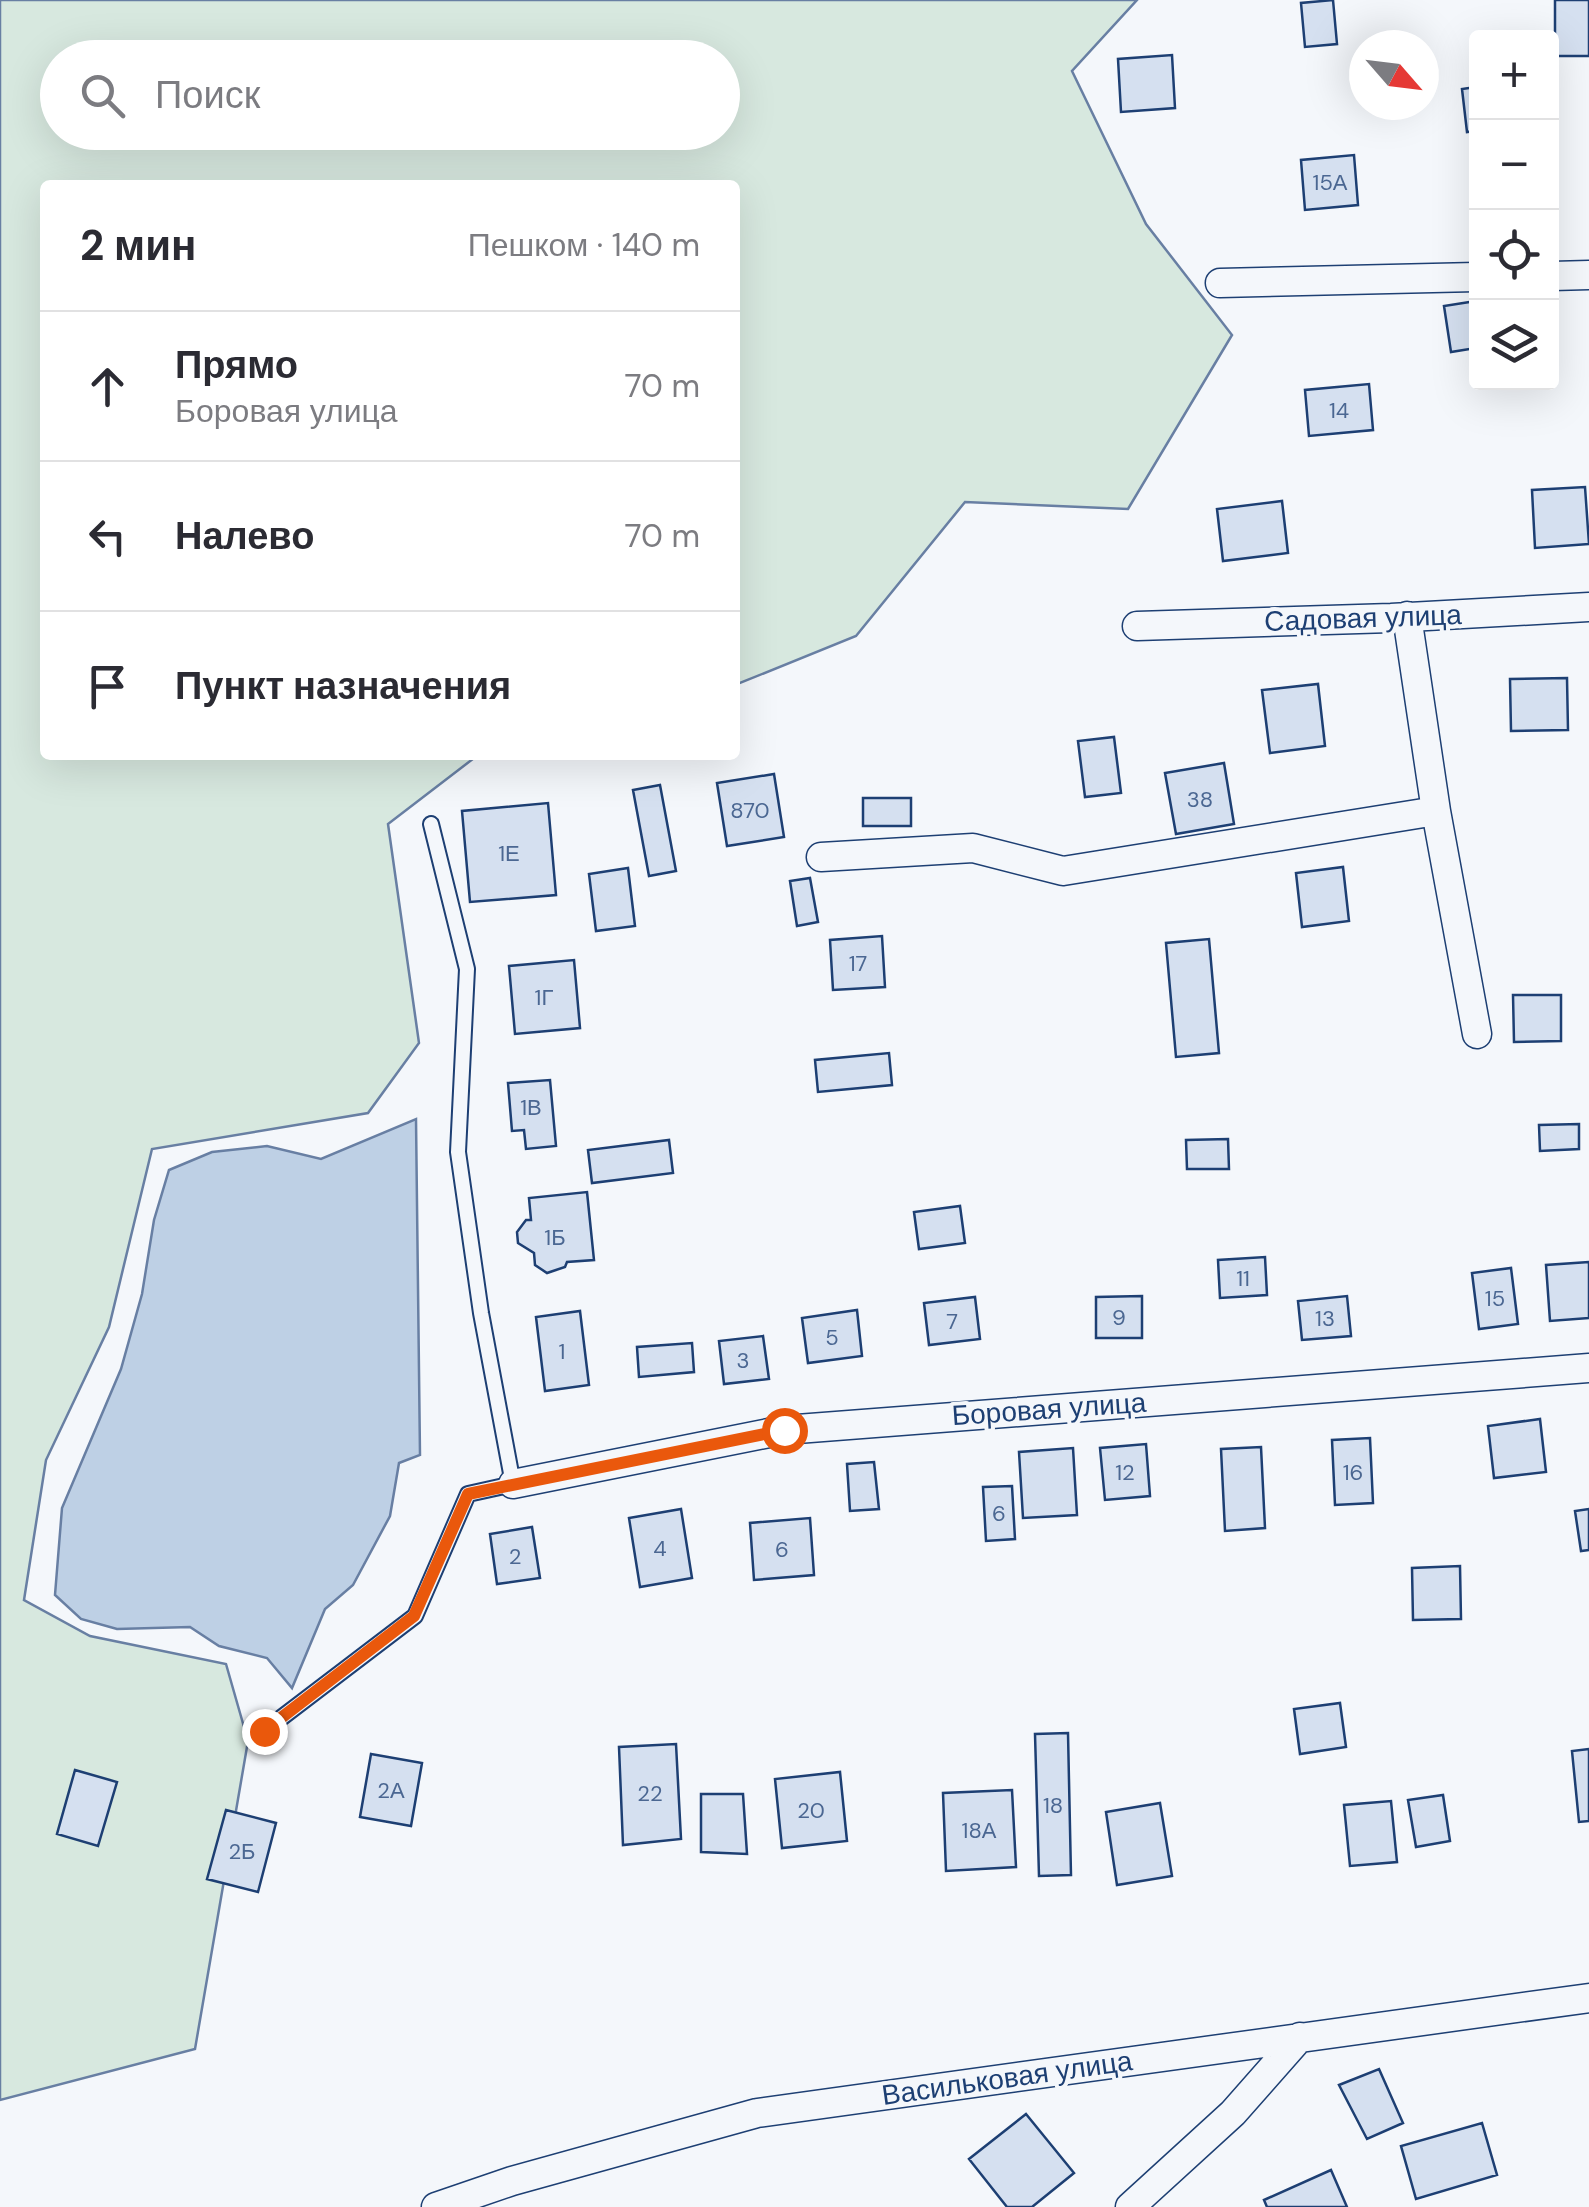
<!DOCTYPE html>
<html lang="ru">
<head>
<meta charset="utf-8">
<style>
  :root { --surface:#fff; --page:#f7f7f7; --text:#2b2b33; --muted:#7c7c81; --line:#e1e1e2 }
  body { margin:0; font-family:"DM Sans",sans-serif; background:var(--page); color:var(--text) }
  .controls { position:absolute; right:30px; top:30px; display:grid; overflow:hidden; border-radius:10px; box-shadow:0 10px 40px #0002 }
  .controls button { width:90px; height:90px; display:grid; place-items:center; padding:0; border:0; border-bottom:2px solid var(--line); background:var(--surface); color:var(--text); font:50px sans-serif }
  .compass { position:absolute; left:1349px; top:30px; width:90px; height:90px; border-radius:50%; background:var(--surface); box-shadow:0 10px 40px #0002; rotate:118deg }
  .stop { position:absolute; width:30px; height:30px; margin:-22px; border:8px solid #ea580c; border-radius:50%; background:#fff }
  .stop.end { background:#ea580c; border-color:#fff; box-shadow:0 2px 10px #0008 }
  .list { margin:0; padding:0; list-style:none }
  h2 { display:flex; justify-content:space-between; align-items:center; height:130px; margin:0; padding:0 40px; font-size:42px }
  h2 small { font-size:32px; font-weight:400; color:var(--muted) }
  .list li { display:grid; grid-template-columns:65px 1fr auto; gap:30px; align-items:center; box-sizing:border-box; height:150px; padding:0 40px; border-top:2px solid var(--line) }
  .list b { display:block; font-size:38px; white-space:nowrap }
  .list p { margin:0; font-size:32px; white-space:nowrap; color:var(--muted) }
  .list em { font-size:32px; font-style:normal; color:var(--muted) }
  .icon { flex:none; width:55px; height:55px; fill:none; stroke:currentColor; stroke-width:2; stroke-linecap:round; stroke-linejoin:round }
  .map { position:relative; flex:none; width:1589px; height:2207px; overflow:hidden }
  .search { position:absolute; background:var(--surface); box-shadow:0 10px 40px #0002; left:40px; top:40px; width:700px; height:110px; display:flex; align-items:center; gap:25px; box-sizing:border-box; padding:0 35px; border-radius:55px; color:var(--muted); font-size:38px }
  .panel { position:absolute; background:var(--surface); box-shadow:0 10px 40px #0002; left:40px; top:180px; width:700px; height:580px; border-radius:10px }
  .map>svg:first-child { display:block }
  .green { fill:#d7e8df; stroke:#687fa3; stroke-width:2.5; fill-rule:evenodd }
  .water { fill:#bed0e5; stroke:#687fa3; stroke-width:2.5 }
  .building { fill:#d5e0f0; stroke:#1d3f73; stroke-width:2.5 }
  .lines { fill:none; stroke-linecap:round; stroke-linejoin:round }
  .lane-casing { stroke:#1d3f73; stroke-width:18 }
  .street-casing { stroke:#1d3f73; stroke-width:31 }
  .lane { stroke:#f4f7fb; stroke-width:14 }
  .street { stroke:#f4f7fb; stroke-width:28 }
  .route { stroke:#ea580c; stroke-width:12 }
  .labels { text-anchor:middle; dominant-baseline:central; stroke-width:8; stroke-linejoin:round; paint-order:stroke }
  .number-label { font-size:22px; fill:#4b6792 }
  .street-label { font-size:28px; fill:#1d3f73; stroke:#f4f7fb }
</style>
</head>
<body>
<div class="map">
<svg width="1589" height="2207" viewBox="0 0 1589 2207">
  <rect width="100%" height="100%" fill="#f4f7fb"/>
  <path class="green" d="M0 0H1137L1072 71 1146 224 1232 335 1128 509 965 502 856 636 735 685V185H45V755H478L388 824 419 1043 368 1113 152 1149 109 1327 46 1460 24 1600 90 1636 226 1664 248 1741 195 2049 0 2100ZM58 58H722V132H58Z"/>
  <path class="water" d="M416 1119 420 1455 399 1463 390 1516 353 1585 325 1609 292 1688 267 1658 219 1646 190 1627 117 1629 81 1619 55 1595 62 1508 121 1369 142 1294 154 1220 169 1170 212 1152 267 1146 321 1159Z"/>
  <path class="building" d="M1333 0 1337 44 1305 47 1301 3Z
    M1555 0H1589V56H1555Z
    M1172 55 1175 108 1121 112 1118 59Z
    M1476 87V131L1467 132 1462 89Z
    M1354 155 1358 205 1305 210 1301 160Z
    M1476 301V348L1451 352 1444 306Z
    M1369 384 1373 430 1309 436 1305 390Z
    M1585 487 1589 544 1535 548 1532 490Z
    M1282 501 1288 553 1223 561 1217 509Z
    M1567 678 1568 730 1511 731 1510 679Z
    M1318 684 1325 746 1270 753 1262 690Z
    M1114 737 1121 793 1085 797 1078 741Z
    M1224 763 1234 824 1176 834 1165 773Z
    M774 774 784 837 727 846 717 783Z
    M660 785 676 871 649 876 633 790Z
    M863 798H911V826H863Z
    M548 803 556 895 470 902 462 811Z
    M1343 867 1349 921 1302 927 1296 873Z
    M628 868 635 926 596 931 589 874Z
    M810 878 818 922 797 926 790 881Z
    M882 936 885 987 833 990 830 940Z
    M1209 939 1219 1053 1176 1057 1166 943Z
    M574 960 580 1028 515 1034 509 966Z
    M1513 995H1561V1041L1514 1042Z
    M889 1053 892 1085 818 1092 815 1060Z
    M550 1080 556 1146 526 1149 524 1130 512 1131 508 1083Z
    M1579 1124V1149L1540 1151 1539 1125Z
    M1228 1139 1229 1169H1187L1186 1140Z
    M669 1140 673 1173 592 1183 588 1150Z
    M587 1192 594 1260 567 1262 565 1267 547 1273 535 1265 534 1253 518 1243 517 1232 526 1220H531L529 1198Z
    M960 1206 965 1243 919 1249 914 1212Z
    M1265 1257 1267 1295 1220 1298 1218 1260Z
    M1589 1262V1318L1550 1321 1546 1265Z
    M1511 1268 1518 1324 1479 1329 1472 1273Z
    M1142 1296V1338H1096V1297Z
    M1347 1296 1351 1336 1302 1340 1298 1301Z
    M975 1297 980 1339 929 1345 924 1303Z
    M857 1310 862 1356 808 1363 802 1318Z
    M580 1311 589 1385 545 1391 536 1317Z
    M763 1336 769 1379 724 1384 719 1341Z
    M692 1343 694 1372 639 1377 637 1347Z
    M1540 1419 1546 1472 1494 1478 1488 1426Z
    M1370 1438 1373 1503 1335 1505 1332 1440Z
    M1146 1444 1150 1496 1105 1500 1100 1448Z
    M1261 1447 1265 1528 1225 1531 1221 1449Z
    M1073 1448 1077 1515 1023 1518 1019 1452Z
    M874 1462 879 1509 850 1511 847 1464Z
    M1012 1486 1015 1539 986 1541 983 1487Z
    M681 1509 692 1578 640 1587 629 1518Z
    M1589 1509V1550L1581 1551 1575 1511Z
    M810 1518 814 1575 754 1580 750 1523Z
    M532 1527 540 1578 497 1584 490 1534Z
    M1460 1566 1461 1619 1413 1620 1412 1568Z
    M1340 1703 1346 1747 1300 1754 1294 1709Z
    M1068 1733 1071 1875 1039 1876 1035 1734Z
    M676 1744 681 1839 623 1845 619 1747Z
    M1589 1749V1821L1579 1822 1572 1751Z
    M371 1754 422 1763 411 1826 360 1817Z
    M75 1770 117 1782 98 1846 57 1834Z
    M840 1772 847 1841 782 1848 775 1779Z
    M1012 1790 1016 1867 946 1871 943 1793Z
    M701 1794H743L747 1854 701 1852Z
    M1443 1795 1450 1841 1416 1847 1408 1800Z
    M1391 1801 1397 1862 1350 1866 1344 1805Z
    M1160 1803 1172 1876 1117 1885 1106 1812Z
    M226 1810 276 1823 258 1892 207 1879Z
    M1379 2069 1403 2123 1367 2139 1339 2085Z
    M1026 2114 1074 2173 1032 2207H1007L969 2159Z
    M1482 2123 1497 2175 1416 2199 1401 2146Z
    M1331 2170 1347 2207H1267L1264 2200Z"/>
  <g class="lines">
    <g class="lane-casing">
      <path id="lane" d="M264 1731 415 1616 468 1494 513 1484 481 1313 458 1152 467 969 431 824"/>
    </g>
    <g class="street-casing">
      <path id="street" d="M1552 276 1589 275
        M1220 283 1476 277
        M1407 616 1436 811 1477 1034
        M1137 626 1391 618 1589 607
        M821 857 973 848 1063 871 1436 811
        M513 1484 784 1430 1589 1368
        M436 2207 512 2181 757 2113 1589 1998
        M1130 2207 1233 2113 1300 2037"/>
    </g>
    <use href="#lane" class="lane"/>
    <use href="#street" class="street"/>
  </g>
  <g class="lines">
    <path class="route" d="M264 1731 414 1616 468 1494 784 1430"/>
  </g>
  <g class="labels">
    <g class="number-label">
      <text x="1330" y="182">15А</text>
      <text x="1339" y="410">14</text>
      <text x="1200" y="799">38</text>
      <text x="750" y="810">870</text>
      <text x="509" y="853">1Е</text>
      <text x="858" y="963">17</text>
      <text x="544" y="997">1Г</text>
      <text x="531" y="1107">1В</text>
      <text x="555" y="1237">1Б</text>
      <text x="1243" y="1278">11</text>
      <text x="1495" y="1298">15</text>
      <text x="1119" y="1317">9</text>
      <text x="1325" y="1318">13</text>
      <text x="952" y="1321">7</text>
      <text x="832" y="1337">5</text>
      <text x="562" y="1351">1</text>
      <text x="743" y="1360">3</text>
      <text x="1125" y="1472">12</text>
      <text x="1353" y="1472">16</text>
      <text x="999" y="1513">6</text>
      <text x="660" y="1548">4</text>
      <text x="782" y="1549">6</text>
      <text x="515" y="1556">2</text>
      <text x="391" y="1790">2А</text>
      <text x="650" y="1793">22</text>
      <text x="1053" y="1805">18</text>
      <text x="811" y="1810">20</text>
      <text x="979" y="1830">18А</text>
      <text x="242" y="1851">2Б</text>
    </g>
    <g class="street-label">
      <text transform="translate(1363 618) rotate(-2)">Садовая улица</text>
      <text transform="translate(1049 1409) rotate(-4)">Боровая улица</text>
      <text transform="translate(1007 2078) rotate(-8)">Васильковая улица</text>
    </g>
  </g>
</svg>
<div class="controls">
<button>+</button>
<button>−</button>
<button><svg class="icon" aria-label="locate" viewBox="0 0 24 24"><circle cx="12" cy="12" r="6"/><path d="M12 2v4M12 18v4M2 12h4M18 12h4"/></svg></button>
<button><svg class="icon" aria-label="layers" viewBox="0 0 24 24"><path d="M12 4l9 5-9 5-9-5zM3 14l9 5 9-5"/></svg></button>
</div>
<svg class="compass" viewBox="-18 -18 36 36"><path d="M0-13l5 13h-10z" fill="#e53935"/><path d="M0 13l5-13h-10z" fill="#7c7c81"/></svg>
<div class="stop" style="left:784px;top:1430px"></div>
<div class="stop end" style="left:264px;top:1731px"></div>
<div class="search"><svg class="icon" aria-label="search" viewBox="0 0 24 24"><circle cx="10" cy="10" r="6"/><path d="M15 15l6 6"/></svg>Поиск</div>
<section class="panel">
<h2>2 мин<small>Пешком · 140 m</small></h2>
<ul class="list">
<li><svg class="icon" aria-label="ahead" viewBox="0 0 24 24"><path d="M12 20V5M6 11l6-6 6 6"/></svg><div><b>Прямо</b><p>Боровая улица</p></div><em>70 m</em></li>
<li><svg class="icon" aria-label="left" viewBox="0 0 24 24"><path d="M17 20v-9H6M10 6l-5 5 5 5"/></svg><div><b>Налево</b></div><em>70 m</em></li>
<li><svg class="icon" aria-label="arrive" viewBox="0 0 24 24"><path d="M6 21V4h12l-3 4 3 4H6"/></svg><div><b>Пункт назначения</b></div></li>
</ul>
</section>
</div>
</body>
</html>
